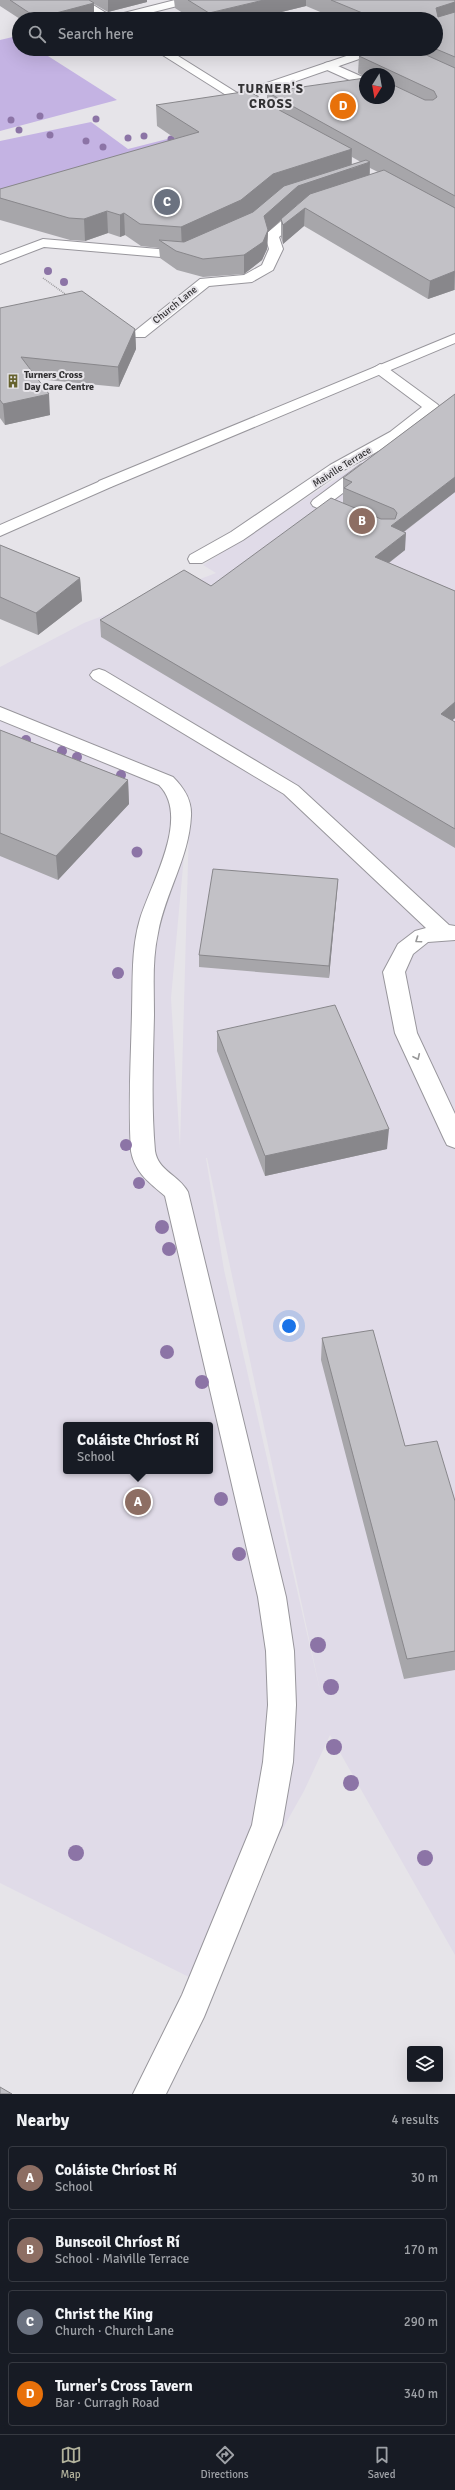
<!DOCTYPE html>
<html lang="en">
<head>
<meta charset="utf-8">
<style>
  :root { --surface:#171b24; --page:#20242c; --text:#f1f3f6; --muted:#9ea1a6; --line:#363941; --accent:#b2b29c }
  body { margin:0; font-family:Signika,sans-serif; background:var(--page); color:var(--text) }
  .controls { position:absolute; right:12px; bottom:12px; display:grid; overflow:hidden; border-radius:4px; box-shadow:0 4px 16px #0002 }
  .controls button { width:36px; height:36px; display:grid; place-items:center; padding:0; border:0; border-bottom:1px solid var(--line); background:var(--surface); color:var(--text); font:20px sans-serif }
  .compass { position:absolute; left:359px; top:68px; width:36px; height:36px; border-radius:50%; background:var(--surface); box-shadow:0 4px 16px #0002; rotate:191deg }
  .you { position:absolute; left:289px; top:1326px; width:14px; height:14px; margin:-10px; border:3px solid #fff; border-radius:50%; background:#1a73e8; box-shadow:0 0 0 6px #1a73e833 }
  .badge { display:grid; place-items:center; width:26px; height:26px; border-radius:50%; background:var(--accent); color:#fff; font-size:13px; font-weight:700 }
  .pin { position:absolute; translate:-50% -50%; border:2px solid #fff; box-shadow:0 1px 4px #0006 }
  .popup { position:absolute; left:63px; top:1422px; width:150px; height:52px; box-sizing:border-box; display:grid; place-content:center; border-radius:4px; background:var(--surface); filter:drop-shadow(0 1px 3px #0005); font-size:13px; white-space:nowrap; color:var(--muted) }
  .popup b { font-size:15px; color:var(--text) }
  .popup::after { content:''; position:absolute; left:50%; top:100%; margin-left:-8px; border:8px solid transparent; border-top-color:var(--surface) }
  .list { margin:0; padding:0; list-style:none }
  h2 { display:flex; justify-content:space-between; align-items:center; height:52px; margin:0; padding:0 16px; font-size:17px }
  h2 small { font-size:13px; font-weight:400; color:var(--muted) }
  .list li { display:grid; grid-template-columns:26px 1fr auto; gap:12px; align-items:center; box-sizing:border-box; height:64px; margin:0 8px 8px; padding:0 8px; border:1px solid var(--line); border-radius:4px }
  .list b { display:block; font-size:15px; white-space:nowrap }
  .list p { margin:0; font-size:13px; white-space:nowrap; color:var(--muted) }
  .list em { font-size:13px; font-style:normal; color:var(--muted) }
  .icon { flex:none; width:22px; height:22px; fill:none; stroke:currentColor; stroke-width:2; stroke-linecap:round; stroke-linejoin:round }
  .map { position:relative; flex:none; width:455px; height:2094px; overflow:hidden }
  .search { position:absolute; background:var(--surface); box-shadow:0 4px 16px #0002; left:12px; right:12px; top:12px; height:44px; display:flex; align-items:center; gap:10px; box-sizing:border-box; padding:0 14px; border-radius:22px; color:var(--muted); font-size:15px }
  .sheet { height:340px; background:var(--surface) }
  nav { display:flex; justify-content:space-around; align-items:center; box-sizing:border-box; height:56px; border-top:1px solid var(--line); background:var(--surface); font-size:11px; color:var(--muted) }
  nav a { display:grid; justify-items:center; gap:2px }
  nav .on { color:var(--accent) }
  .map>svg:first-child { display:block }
  .built { fill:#e0dbe8; fill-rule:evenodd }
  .green { fill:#c4b3e3 }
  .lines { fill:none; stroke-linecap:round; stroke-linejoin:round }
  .service-casing { stroke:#98969c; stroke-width:2 }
  .pedestrian-casing { stroke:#98969c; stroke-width:2 }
  .minor-casing { stroke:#98969c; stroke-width:2 }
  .tertiary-casing { stroke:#98969c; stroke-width:2 }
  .secondary-casing { stroke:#98969c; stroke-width:2 }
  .path { stroke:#9c9b9e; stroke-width:1.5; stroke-dasharray:1 1; stroke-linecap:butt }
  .service { fill:#fff; fill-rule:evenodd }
  .pedestrian { fill:#fff; fill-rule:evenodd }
  .minor { fill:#fff; fill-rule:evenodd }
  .tertiary { fill:#fff; fill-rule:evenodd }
  .secondary { fill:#fff; fill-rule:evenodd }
  .tree { fill:#8c74a6 }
  .wall { fill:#a7a6aa; fill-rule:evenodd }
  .shaded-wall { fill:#88878b }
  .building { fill:#c2c1c6; stroke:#88878b }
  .oneway { stroke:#989899 }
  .labels { text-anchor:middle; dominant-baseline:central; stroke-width:4; stroke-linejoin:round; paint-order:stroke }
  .far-street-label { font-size:10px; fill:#323133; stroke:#e6e4e9 }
  .far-poi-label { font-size:10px; font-weight:bold; fill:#323133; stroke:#e6e4e9; text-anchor:start }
  .far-district-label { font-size:13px; font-weight:bold; letter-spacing:1px; fill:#323133; stroke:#e6e4e9 }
</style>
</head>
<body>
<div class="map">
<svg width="455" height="2094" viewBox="0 0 455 2094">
  <rect width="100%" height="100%" fill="#e6e4e9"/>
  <path class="built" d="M455 394V1955L330 1735 304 1791 197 1981 0 1883V667L84 623 216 573 203 565 427 420ZM190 790 180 1147V1148L171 998ZM206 1158H207L321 1695 224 1270ZM66 1425H210V1471H66Z"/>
  <path class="green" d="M17 36 19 49H37L117 100 0 131V40Z
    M242 120 0 217V141L91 122 128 149Z"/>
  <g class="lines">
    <g class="service-casing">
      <path id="service" d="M175 0H195L193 2 126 19H106L108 17Z
        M329 62 365 78V87L325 69 323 66 325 63Z
        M43 239 181 251 189 248 196 252 184 259 44 247 0 264V255Z
        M366 463 374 468 372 471 331 502 356 512 358 516 356 520H344L313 506 311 503 313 500 360 465Z
        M105 479 111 481 113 484 111 487 0 536V525Z
        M99 669 105 671 298 786 449 925 455 926V940L428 942 413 954 405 972 417 1033 455 1114V1148L447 1145 444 1139 395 1033 383 972 398 944 415 931 426 928 284 794 93 679 90 675 93 671Z
        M0 707 173 777C184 788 192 800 191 816 189 858 165 893 158 933 152 960 154 987 154 1015 153 1060 151 1106 155 1151 158 1171 179 1175 188 1192L286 1597 294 1651 296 1705 293 1762 282 1825 204 2017 166 2094H133L182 1995 252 1825 263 1762 268 1705 266 1651 258 1597 165 1196C150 1183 135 1173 131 1151 128 1105 131 1058 132 1012 133 981 131 949 140 919 151 883 191 817 159 785L0 720Z"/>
    </g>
    <g class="pedestrian-casing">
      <path id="pedestrian" d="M380 364 385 366 437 404 440 407 437 410 402 438 342 471 243 540 202 563H190L188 559 190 555 231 532 330 465 390 432 422 407 375 372 372 369Z"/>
    </g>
    <g class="minor-casing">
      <path id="minor" d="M304 205 311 209 309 212 279 237 283 249 273 270 252 282 209 286 145 337H135L133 334 135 331 200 279 244 275 262 265 269 249 265 236 267 233 299 206Z
        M455 334V343L111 487H99L97 484 99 481Z"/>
    </g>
    <g class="tertiary-casing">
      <path id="tertiary" d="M367 49H384L382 51 242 100 238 101 232 97 234 94Z"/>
    </g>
    <g class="secondary-casing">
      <path id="secondary" d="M71 0H85L116 19H102Z
        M153 49H167L263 109 257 113 253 112Z"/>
    </g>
    <path class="path" d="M43 278 68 296"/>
    <use href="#service" class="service"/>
    <use href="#pedestrian" class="pedestrian"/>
    <use href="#minor" class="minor"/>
    <use href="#tertiary" class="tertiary"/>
    <use href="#secondary" class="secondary"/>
  </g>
  <g class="tree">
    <circle cx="40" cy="116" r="3.5"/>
    <circle cx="96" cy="119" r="3.5"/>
    <circle cx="11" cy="120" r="3.5"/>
    <circle cx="19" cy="130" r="3.5"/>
    <circle cx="50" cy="135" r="3.5"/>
    <circle cx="144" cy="136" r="3.5"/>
    <circle cx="128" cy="138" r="3.5"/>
    <circle cx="171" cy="139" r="3.5"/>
    <circle cx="86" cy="141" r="3.5"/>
    <circle cx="103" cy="147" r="3.5"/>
    <circle cx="48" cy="271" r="4"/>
    <circle cx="64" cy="282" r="4"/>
    <circle cx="26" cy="740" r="5"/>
    <circle cx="62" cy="751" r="5"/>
    <circle cx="77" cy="757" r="5"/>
    <circle cx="121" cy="775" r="5"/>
    <circle cx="137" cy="852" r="5.5"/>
    <circle cx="118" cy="973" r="6"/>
    <circle cx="126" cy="1145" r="6"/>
    <circle cx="139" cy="1183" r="6"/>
    <circle cx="162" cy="1227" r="7"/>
    <circle cx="169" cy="1249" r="7"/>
    <circle cx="167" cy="1352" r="7"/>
    <circle cx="202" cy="1382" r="7"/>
    <circle cx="221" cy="1499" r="7"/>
    <circle cx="239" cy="1554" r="7"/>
    <circle cx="318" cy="1645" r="8"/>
    <circle cx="331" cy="1687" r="8"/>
    <circle cx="334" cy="1747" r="8"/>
    <circle cx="351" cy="1783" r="8"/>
    <circle cx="76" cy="1853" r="8"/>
    <circle cx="425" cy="1858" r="8"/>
  </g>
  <path class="wall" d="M0 0H147V2L108 12 94 4V16L83 19H20L0 6Z
    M174 0H455V290H454L428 299 304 226 283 244 281 237V219L300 203 298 204 268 232 267 249 262 260 244 274 203 277 177 270 160 258 159 248 141 246 125 235 120 237 108 233 85 241 70 240 0 220V189L176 139 157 126 156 105 267 102V92L389 98V74H365V77L358 73 359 56 379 49H436V19H337L306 6 253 19H192L175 8ZM352 157 359 161 360 162 352 165ZM370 168 378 172 370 175Z
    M0 308 135 329 136 349 119 387 37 379 50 415 5 425 0 418Z
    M455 394V492L404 532 405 550 389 563 455 591V718L452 720 455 722V848L101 637 100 620 211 586 343 503V478Z
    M0 545 80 578 82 601 38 635 0 619Z
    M0 730 128 780 129 804 58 880 0 856Z
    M338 879 329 978 199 967V955Z
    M217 1031 387 1149 265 1176 217 1051Z
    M322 1338 405 1446 455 1501V1670L404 1679 321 1360Z"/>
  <path class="shaded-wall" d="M108 0H147V2L108 12Z
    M264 0H306V6L253 19H209V13Z
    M455 2V14L436 24V8Z
    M94 3V16L83 19H37V18Z
    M352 149 351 169 370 162 369 180 298 204 268 232 267 249 262 260 244 274V255L241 222 182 249 181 227 273 174Z
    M305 208 304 226 283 244V225Z
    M107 211 108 233 85 241 84 219Z
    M124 213 125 235 120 237V215Z
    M455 271 454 290 428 299 430 281Z
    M135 329 136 349 119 387 118 367Z
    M49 394 50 415 5 425 3 404Z
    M455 477V492L389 543 391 526Z
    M406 533 405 550 374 574 375 557Z
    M80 578 82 601 38 635 36 613Z
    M455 702V718L439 732 441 714Z
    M128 780 129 804 58 880 56 856Z
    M338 879 337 892 329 978V966Z
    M389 1129 387 1149 265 1176V1156Z"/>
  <path class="building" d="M10 0H89L94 3 37 18Z
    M188 0H264L209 13Z
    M331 0H455V2L436 8 438 17 455 12V57L436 49V19H377Z
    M379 49H413L455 68V196L267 92 365 78V98H389V83L425 100H433L437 97 434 91 359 56Z
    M249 91 281 111 352 149 273 174 241 200 181 227 140 224 124 213 120 215 107 211 84 219 69 218 0 198V189L199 132 156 105Z
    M366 160 370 162 298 186 264 216 268 230 263 242 244 255 203 259 176 251 159 240 184 242 253 212 284 186Z
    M384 170 455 208V271L430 281 305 208 283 225 281 219 310 194Z
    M82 291 135 329 118 367 21 357 49 394 3 404 0 400V308Z
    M455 394V477L391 526 406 533 375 557 455 591V702L441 714 455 722V829L100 620 184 570 211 586 331 498 381 519H395L397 513 394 509 344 488 352 482 343 478Z
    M0 545 80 578 36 613 0 597Z
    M0 730 128 780 56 856 0 833Z
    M213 869 338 879 329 966 199 955Z
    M335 1005 389 1129 265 1156 217 1031Z
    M373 1330 405 1446 437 1441 455 1501V1651L407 1659 322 1338Z
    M0 2087 12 2094H0Z"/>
  <defs><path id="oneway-chevron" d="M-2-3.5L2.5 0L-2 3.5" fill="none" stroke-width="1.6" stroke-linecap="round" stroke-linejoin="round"/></defs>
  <g class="oneway">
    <use href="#oneway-chevron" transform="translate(418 940) rotate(145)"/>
    <use href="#oneway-chevron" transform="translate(417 1057) rotate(65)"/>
  </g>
  <defs>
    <g id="building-bare" transform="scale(1.08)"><path d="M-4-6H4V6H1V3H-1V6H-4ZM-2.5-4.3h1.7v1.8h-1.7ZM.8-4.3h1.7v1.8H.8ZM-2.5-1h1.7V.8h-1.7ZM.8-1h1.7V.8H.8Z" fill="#66622e" stroke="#e6e4e9" stroke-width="2.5" paint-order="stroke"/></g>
  </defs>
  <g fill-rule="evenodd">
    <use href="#building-bare" x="13" y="381"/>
  </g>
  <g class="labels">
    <g class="far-street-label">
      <text transform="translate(175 305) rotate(-39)">Church Lane</text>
      <text transform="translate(342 467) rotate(-32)">Maiville Terrace</text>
    </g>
    <g class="far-poi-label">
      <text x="24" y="375">Turners Cross<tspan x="24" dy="12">Day Care Centre</tspan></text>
    </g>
    <g class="far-district-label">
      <text x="271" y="89">TURNER'S<tspan x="271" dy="15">CROSS</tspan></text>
    </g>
  </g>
</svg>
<div class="controls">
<button><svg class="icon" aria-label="layers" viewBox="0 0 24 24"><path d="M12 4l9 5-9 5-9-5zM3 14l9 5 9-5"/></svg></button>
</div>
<svg class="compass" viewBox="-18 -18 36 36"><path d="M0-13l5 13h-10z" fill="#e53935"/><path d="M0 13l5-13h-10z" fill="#9ea1a6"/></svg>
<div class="you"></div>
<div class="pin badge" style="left:138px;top:1502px;background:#8d6e63">A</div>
<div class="popup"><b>Coláiste Chríost Rí</b>School</div>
<div class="pin badge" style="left:362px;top:521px;background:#8d6e63">B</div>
<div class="pin badge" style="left:167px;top:202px;background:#6b7280">C</div>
<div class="pin badge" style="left:343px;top:106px;background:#e8710a">D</div>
<div class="search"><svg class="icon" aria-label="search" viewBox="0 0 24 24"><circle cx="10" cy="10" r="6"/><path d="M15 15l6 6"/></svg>Search here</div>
</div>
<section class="sheet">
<h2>Nearby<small>4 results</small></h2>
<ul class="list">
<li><span class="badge" style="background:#8d6e63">A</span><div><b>Coláiste Chríost Rí</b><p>School</p></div><em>30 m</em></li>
<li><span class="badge" style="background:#8d6e63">B</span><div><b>Bunscoil Chríost Rí</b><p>School · Maiville Terrace</p></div><em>170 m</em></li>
<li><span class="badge" style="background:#6b7280">C</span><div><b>Christ the King</b><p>Church · Church Lane</p></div><em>290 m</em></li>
<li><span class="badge" style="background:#e8710a">D</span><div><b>Turner's Cross Tavern</b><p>Bar · Curragh Road</p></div><em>340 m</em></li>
</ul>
</section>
<nav>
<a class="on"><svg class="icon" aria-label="map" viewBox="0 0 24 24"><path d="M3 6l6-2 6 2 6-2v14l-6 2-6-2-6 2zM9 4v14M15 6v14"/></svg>Map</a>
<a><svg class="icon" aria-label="directions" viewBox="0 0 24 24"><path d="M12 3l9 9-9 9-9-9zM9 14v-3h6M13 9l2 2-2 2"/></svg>Directions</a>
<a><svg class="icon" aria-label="saved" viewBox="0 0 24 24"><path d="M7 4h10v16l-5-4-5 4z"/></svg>Saved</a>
</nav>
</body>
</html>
